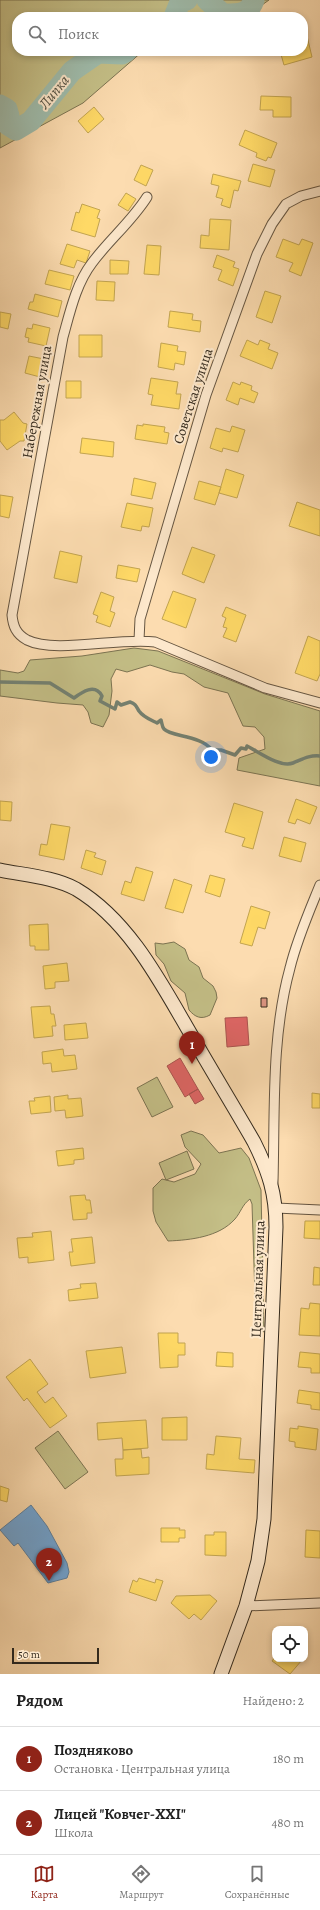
<!DOCTYPE html>
<html lang="ru">
<head>
<meta charset="utf-8">
<style>
  :root { --surface:#fff; --page:#f6f6f6; --text:#222; --muted:#767676; --line:#e0e0e0; --accent:#8f2418 }
  body { margin:0; font-family:Alegreya,serif; background:var(--page); color:var(--text) }
  .controls { position:absolute; right:12px; bottom:12px; display:grid; overflow:hidden; border-radius:8px; box-shadow:0 2px 6px #0003 }
  .controls button { width:36px; height:36px; display:grid; place-items:center; padding:0; border:0; border-bottom:1px solid var(--line); background:var(--surface); color:var(--text); font:20px sans-serif }
  .scale { position:absolute; left:12px; bottom:10px; width:87px; box-sizing:border-box; padding-left:4px; border:2px solid #342a1d; border-top:0; font-size:11px; line-height:14px; white-space:nowrap; color:#342a1d; -webkit-text-stroke:3px #fde8cc; paint-order:stroke }
  .you { position:absolute; left:211px; top:757px; width:14px; height:14px; margin:-10px; border:3px solid #fff; border-radius:50%; background:#1a73e8; box-shadow:0 0 0 6px #1a73e833 }
  .badge { display:grid; place-items:center; width:26px; height:26px; border-radius:50%; background:var(--accent); color:#fff; font-size:13px; font-weight:700 }
  .pin { position:absolute; translate:-50% -33px; filter:drop-shadow(0 1px 2px #0008) }
  .pin::after { content:''; position:absolute; top:21px; width:14px; height:12px; background:inherit; clip-path:polygon(0 0,100% 0,50% 100%) }
  .list { margin:0; padding:0; list-style:none }
  h2 { display:flex; justify-content:space-between; align-items:center; height:52px; margin:0; padding:0 16px; font-size:17px }
  h2 small { font-size:13px; font-weight:400; color:var(--muted) }
  .list li { display:grid; grid-template-columns:26px 1fr auto; gap:12px; align-items:center; box-sizing:border-box; height:64px; padding:0 16px; border-top:1px solid var(--line) }
  .list b { display:block; font-size:15px; white-space:nowrap }
  .list p { margin:0; font-size:13px; white-space:nowrap; color:var(--muted) }
  .list em { font-size:13px; font-style:normal; color:var(--muted) }
  .icon { flex:none; width:22px; height:22px; fill:none; stroke:currentColor; stroke-width:2; stroke-linecap:round; stroke-linejoin:round }
  .map { position:relative; flex:none; width:320px; height:1674px; overflow:hidden }
  .search { position:absolute; background:var(--surface); box-shadow:0 2px 6px #0003; left:12px; right:12px; top:12px; height:44px; display:flex; align-items:center; gap:10px; box-sizing:border-box; padding:0 14px; border-radius:16px; color:var(--muted); font-size:15px }
  .sheet { height:180px; background:var(--surface) }
  nav { display:flex; justify-content:space-around; align-items:center; box-sizing:border-box; height:56px; border-top:1px solid var(--line); background:var(--surface); font-size:11px; color:var(--muted) }
  nav a { display:grid; justify-items:center; gap:2px }
  nav .on { color:var(--accent) }
  .map>svg:first-child { display:block }
  .green { fill:#c4bf87; stroke:#7c7452 }
  .homes { fill:#ffd966; stroke:#c2a450 }
  .shops { fill:#e06666; stroke:#ac5450 }
  .schools { fill:#6fa8dc; stroke:#5d82a3 }
  .lines { fill:none; stroke-linecap:round; stroke-linejoin:round }
  .stream { stroke:#748273; stroke-width:3.5 }
  .river { stroke:#9fbcac; stroke-width:21 }
  .building { fill:#dc9583; stroke:#342a1d }
  .street-casing { stroke:#665642; stroke-width:11 }
  .secondary-casing { stroke:#342a1d; stroke-width:15 }
  .street { stroke:#fde8cc; stroke-width:9 }
  .secondary { stroke:#fde8cc; stroke-width:13 }
  .labels { text-anchor:middle; dominant-baseline:central; stroke-width:4; stroke-linejoin:round; paint-order:stroke }
  .street-label { font-size:14px; fill:#342a1d; stroke:#fde8cc }
  .water-label { font-size:15px; font-style:italic; fill:#4f4e41; stroke:#fde8cc }
</style>
</head>
<body>
<div class="map">
<svg width="320" height="1674" viewBox="0 0 320 1674">
  <rect width="100%" height="100%" fill="#fcdcb0"/>
  <filter id="stains"><feTurbulence type="fractalNoise" baseFrequency=".005" numOctaves="4"/><feColorMatrix values="0 0 0 0 .2 0 0 0 0 .09 0 0 0 0 .02 0 0 0 .5 -.17"/></filter>
  <radialGradient id="worn" r=".72"><stop offset=".6" stop-color="#630" stop-opacity="0"/><stop offset="1" stop-color="#630" stop-opacity=".3"/></radialGradient>
  <path class="green" d="M0 0H269L245 17H17V51H143L83 103 0 148Z
    M134 648 158 651 265 694 320 711V786L237 770 239 758 265 749 264 737 255 727 243 726 228 693 204 687 184 674 172 672 150 665 127 672 116 669 111 679 112 691 109 715 103 727 91 723 88 712 83 705 57 703 0 696V670L18 673 24 671 30 660 82 656Z
    M174 942 185 949 189 960 199 967 203 978 213 986 216 992 217 998 210 1015C201 1020 195 1017 189 1010L185 993 171 981 164 964 156 955 155 943 163 944Z
    M157 1077 173 1107 152 1117 137 1088Z
    M191 1131 203 1135 219 1153 241 1148 249 1158 261 1190 264 1332 256 1327 252 1204 250 1199C242 1205 241 1212 235 1219 219 1237 191 1240 168 1241L156 1222 153 1211V1188L162 1179 174 1182 195 1174 201 1164 185 1147 181 1135Z
    M187 1151 194 1169 166 1180 159 1163Z
    M58 1431 88 1472 65 1489 35 1448Z"/>
  <path class="homes" d="M307 36 312 57 284 65 280 51H303V37Z
    M261 96 291 97V117H273V110H260Z
    M94 107 104 119 88 133 78 121Z
    M245 130 277 143 271 158 268 157 266 161 256 157 257 153 239 145Z
    M253 164 275 170 270 187 248 181Z
    M141 165 153 170 146 186 134 180Z
    M213 174 241 181 238 191 234 190 230 208 221 205 223 199 216 197 219 186 211 184Z
    M126 193 136 199 128 211 118 205Z
    M82 204 100 210 97 218 100 219 95 237 71 230 76 212 79 213Z
    M210 219 231 220 229 250 200 248 201 235 209 236Z
    M283 239 299 245 302 239 313 243 301 276 289 271 293 263 276 257Z
    M67 244 90 251 86 263 77 260 74 268 60 264Z
    M147 245 161 246 159 275 144 274Z
    M217 255 235 262 233 267 239 269 233 286 218 280 222 270 213 267Z
    M110 260 129 261 128 274H110Z
    M49 270 74 276 70 290 45 284Z
    M97 281 115 282 114 301 96 300Z
    M265 291 281 296 272 323 256 317Z
    M35 294 62 301 58 317 28 309 30 302H33Z
    M170 311 193 314 192 320 201 321 200 332 168 327Z
    M0 312 11 314 8 329 0 327Z
    M33 324 50 328 46 346 28 342 29 338 25 337 27 328 32 329Z
    M79 335H102V357H79Z
    M247 340 258 345 260 340 270 344 268 349 278 353 272 369 240 356Z
    M161 343 178 346 177 351 186 352 184 365 175 363 174 370 158 367Z
    M29 356 44 359 40 377 25 373Z
    M151 378 178 382 176 394H181L179 409 151 405 153 395 148 394Z
    M66 381H81V398H66Z
    M233 382 240 385 241 382 252 386 251 390 258 393 254 403 240 398 238 405 226 400Z
    M14 412 23 423 27 424 24 441H20L7 450 0 441V420H4Z
    M143 424 165 427 164 432 169 433 167 444 135 439 137 425 143 426Z
    M232 426 245 430 238 452 223 448 222 452 210 448 216 428 230 432Z
    M82 438 114 442 113 457 80 453Z
    M226 469 244 475 237 498 219 493Z
    M134 478 156 483 152 499 131 495Z
    M199 481 221 487 215 505 194 499Z
    M0 495 13 497 9 518 0 516Z
    M297 502 320 510V536L289 526Z
    M127 503 153 508 149 527 142 526 141 531 121 527Z
    M192 547 215 555 204 583 182 574Z
    M60 551 82 556 77 583 54 578Z
    M118 565 140 569 137 582 116 578Z
    M173 591 196 599 186 628 162 619Z
    M101 592 114 597 110 611 115 613 110 627 96 622 98 616 93 614Z
    M226 607 246 615 236 642 223 637 227 628 223 627 226 618 222 616Z
    M308 636 320 641V674L317 681 295 673Z
    M296 799 317 807 310 824 297 819 295 824 288 822Z
    M0 801 12 802 11 821 0 820Z
    M234 803 263 812 253 849 242 846 245 838 225 832Z
    M51 824 70 827 64 860 39 855 41 844 47 845Z
    M284 837 306 843 301 862 279 856Z
    M86 850 96 853 94 857 106 861 102 875 81 868Z
    M136 867 153 872 144 901 121 894 125 881 131 883Z
    M210 875 225 879 220 897 205 892Z
    M174 879 192 885 183 913 165 908Z
    M251 906 270 912 265 929 258 927 252 946 240 943Z
    M48 924 49 950H35V946H30L29 925Z
    M67 963 69 981 55 982V988L45 989 43 966Z
    M50 1006 51 1014H54L56 1026H52L53 1036 34 1038 31 1007Z
    M86 1023 88 1038 65 1040 64 1025Z
    M63 1049 64 1056 75 1055 77 1069 52 1072 51 1063 43 1064 42 1052Z
    M312 1093 320 1094V1108H312Z
    M68 1095V1099L81 1098 83 1116 66 1118 65 1110 55 1111 54 1097Z
    M50 1096 51 1112 31 1114 29 1101H35L34 1098Z
    M83 1148 84 1159 74 1160V1164L58 1166 56 1151Z
    M85 1195 86 1200H90L92 1213H87V1219L73 1220 70 1196Z
    M305 1221H320V1239L304 1238Z
    M51 1231 54 1260 28 1263V1257L19 1258 17 1238 33 1237 32 1233Z
    M92 1237 95 1263 71 1266 69 1252H73L71 1239Z
    M314 1267 320 1268V1285H313Z
    M96 1283 98 1298 69 1301 68 1290 81 1288 80 1284Z
    M310 1303 320 1304V1336L299 1335 301 1308 309 1309Z
    M158 1333H178V1343H185V1355H178V1367L160 1368Z
    M122 1347 126 1373 90 1378 86 1351Z
    M217 1352 233 1353V1367L216 1366Z
    M300 1352 320 1354V1373H311V1368L298 1367Z
    M30 1359 48 1384 37 1392 45 1403 53 1397 67 1416 50 1428 27 1398 24 1401 6 1377Z
    M299 1390 320 1393V1410L311 1409V1405L297 1403Z
    M187 1417V1440H162V1418Z
    M146 1420 148 1448 123 1450 122 1438 98 1440 97 1423Z
    M298 1426 318 1429 316 1450 295 1447V1442L289 1441 290 1428 298 1429Z
    M216 1436 241 1438 239 1459 255 1460 254 1473 206 1469 207 1454 214 1455Z
    M141 1449 142 1458 149 1457V1474L116 1476 115 1459H123V1450Z
    M0 1486 9 1489 7 1502 0 1500Z
    M161 1528H180L179 1530H185V1538H179V1542H161Z
    M306 1530 320 1531V1558L305 1557Z
    M214 1532H226V1556L205 1555V1535H214Z
    M139 1578 155 1583 156 1579 163 1581 156 1601 129 1592 133 1580 137 1582Z
    M210 1595 217 1601 201 1620 194 1614 189 1619 171 1603 176 1596Z
    M275 1657V1659L302 1660 290 1674 272 1661Z"/>
  <path class="shops" d="M247 1017 249 1045 227 1047 225 1018Z
    M180 1058 198 1089 185 1097 167 1066Z
    M198 1089 204 1099 195 1104 189 1094Z"/>
  <path class="schools" d="M31 1505 47 1526 67 1563 69 1572 67 1578 48 1583 18 1543 14 1546 0 1530Z"/>
  <g class="lines">
    <path class="stream" d="M0 682 50 683 74 698C82 692 95 683 102 696L100 701 115 709 117 702 121 705 130 702C136 704 136 706 139 711 143 717 151 720 157 723L161 720C162 723 162 727 164 729 171 737 201 735 212 750H221L235 755 241 748 246 749 247 746C259 752 280 768 293 763 303 759 309 755 320 756"/>
    <path class="river" d="M207 0 223 14C237 14 249 15 254 0
      M174 17 180 2 187 0
      M0 105 7 109 9 116 8 125 16 130 31 121 72 71 98 53 122 54 127 51"/>
  </g>
  <path class="building" d="M261 998H267V1007H261Z"/>
  <g class="lines">
    <g class="street-casing">
      <path id="street" d="M147 197C132 221 109 240 92 263 76 284 70 312 63 337L12 615C13 626 16 634 27 640 55 654 120 637 155 642L265 688 320 703
        M139 640 140 619 206 395 257 254 272 224 286 204 301 196 320 191
        M273 1182C275 1111 271 1037 290 968 297 939 309 912 320 885
        M276 1208 320 1210
        M246 1606 320 1603"/>
    </g>
    <g class="secondary-casing">
      <path id="secondary" d="M0 870C24 875 54 877 76 889 130 921 162 985 193 1038 213 1073 234 1107 254 1142 269 1172 276 1194 276 1227L264 1519 258 1561 246 1606 221 1674"/>
    </g>
    <use href="#street" class="street"/>
    <use href="#secondary" class="secondary"/>
  </g>
  <g class="labels">
    <g class="street-label">
      <text transform="translate(193 396) rotate(-72)">Советская улица</text>
      <text transform="translate(37 402) rotate(-80)">Набережная улица</text>
      <text transform="translate(258 1279) rotate(-88)">Центральная улица</text>
    </g>
    <g class="water-label">
      <text transform="translate(54 92) rotate(-51)">Липка</text>
    </g>
  </g>
  <rect width="100%" height="100%" filter="url(#stains)"/>
  <rect width="100%" height="100%" fill="url(#worn)"/>
</svg>
<div class="controls">
<button><svg class="icon" aria-label="locate" viewBox="0 0 24 24"><circle cx="12" cy="12" r="6"/><path d="M12 2v4M12 18v4M2 12h4M18 12h4"/></svg></button>
</div>
<div class="scale">50 m</div>
<div class="you"></div>
<div class="pin badge" style="left:192px;top:1064px">1</div>
<div class="pin badge" style="left:49px;top:1581px">2</div>
<div class="search"><svg class="icon" aria-label="search" viewBox="0 0 24 24"><circle cx="10" cy="10" r="6"/><path d="M15 15l6 6"/></svg>Поиск</div>
</div>
<section class="sheet">
<h2>Рядом<small>Найдено: 2</small></h2>
<ul class="list">
<li><span class="badge">1</span><div><b>Поздняково</b><p>Остановка · Центральная улица</p></div><em>180 m</em></li>
<li><span class="badge">2</span><div><b>Лицей &quot;Ковчег-XXI&quot;</b><p>Школа</p></div><em>480 m</em></li>
</ul>
</section>
<nav>
<a class="on"><svg class="icon" aria-label="map" viewBox="0 0 24 24"><path d="M3 6l6-2 6 2 6-2v14l-6 2-6-2-6 2zM9 4v14M15 6v14"/></svg>Карта</a>
<a><svg class="icon" aria-label="directions" viewBox="0 0 24 24"><path d="M12 3l9 9-9 9-9-9zM9 14v-3h6M13 9l2 2-2 2"/></svg>Маршрут</a>
<a><svg class="icon" aria-label="saved" viewBox="0 0 24 24"><path d="M7 4h10v16l-5-4-5 4z"/></svg>Сохранённые</a>
</nav>
</body>
</html>
